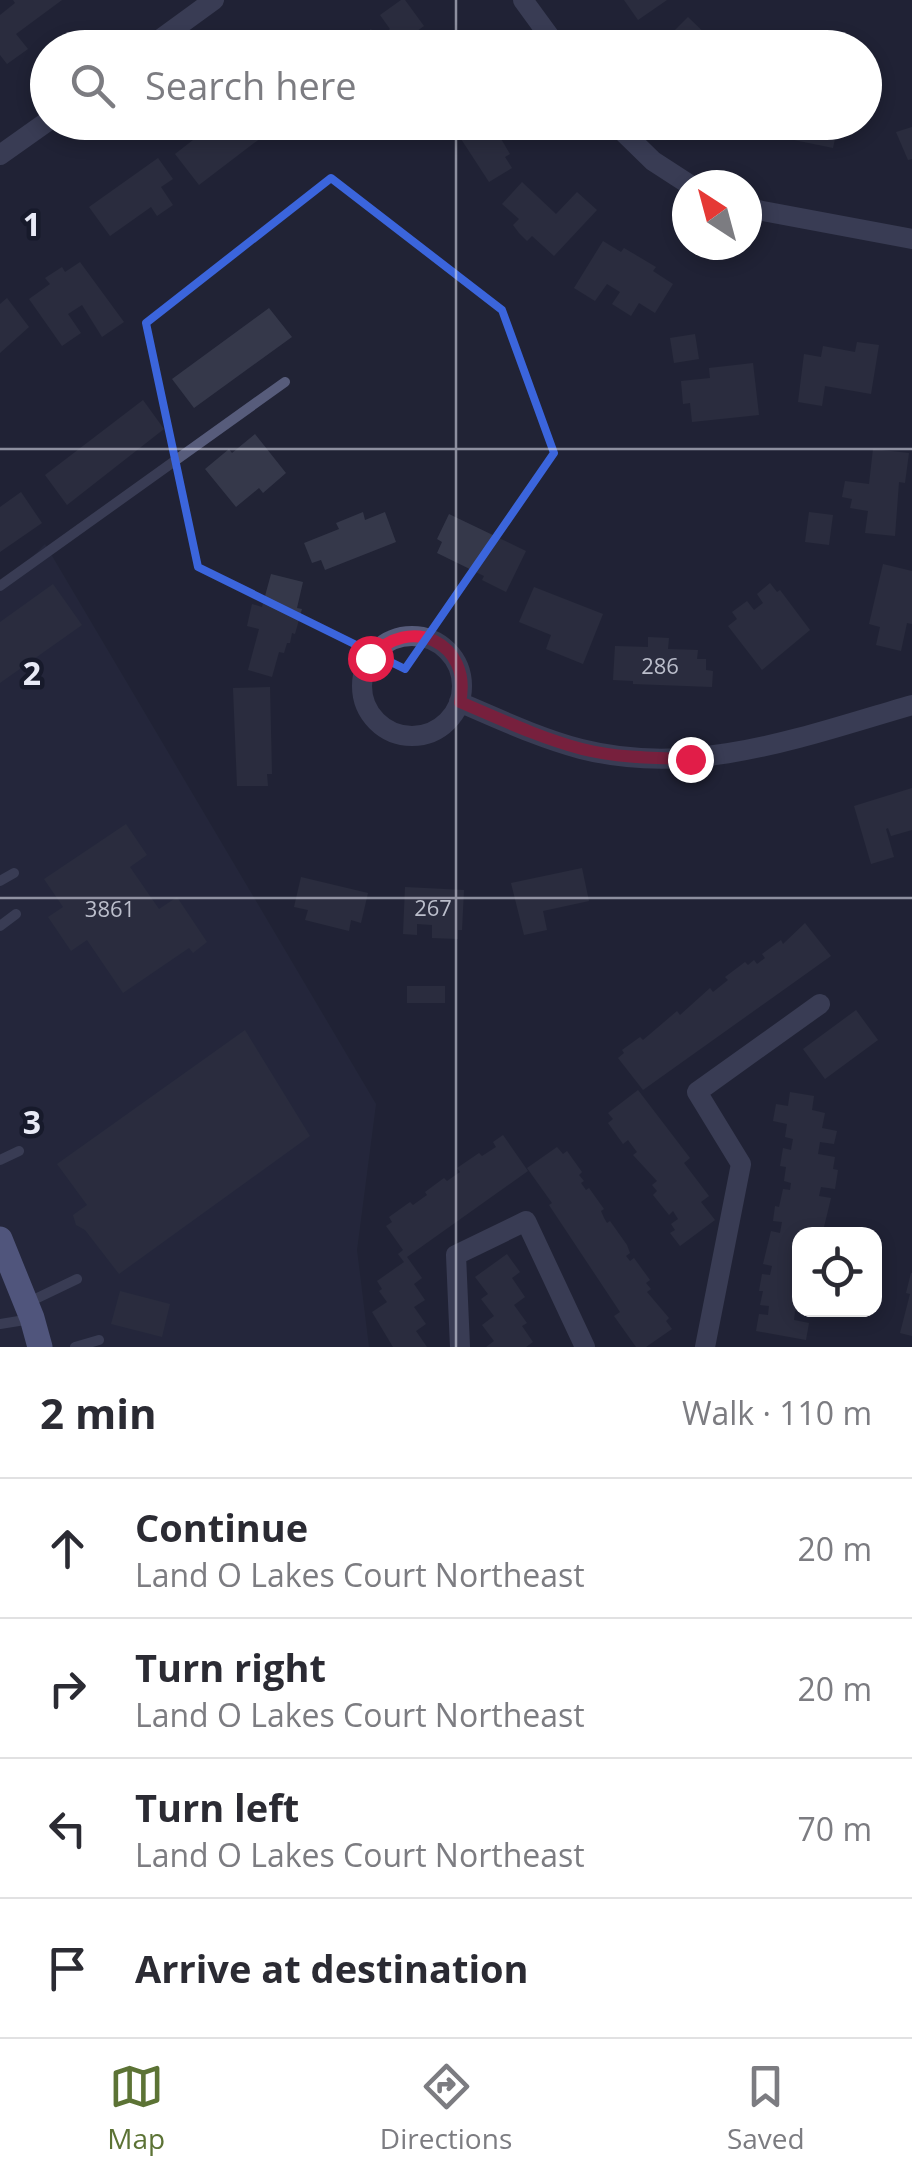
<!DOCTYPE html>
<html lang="en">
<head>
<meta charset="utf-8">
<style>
  :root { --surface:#fff; --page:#f2f2f3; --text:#2b2b33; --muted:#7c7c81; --line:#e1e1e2; --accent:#5c7335 }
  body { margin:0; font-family:"Open Sans",sans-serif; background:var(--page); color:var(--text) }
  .controls { position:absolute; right:30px; bottom:30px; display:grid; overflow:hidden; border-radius:20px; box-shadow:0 5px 15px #0003 }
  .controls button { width:90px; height:90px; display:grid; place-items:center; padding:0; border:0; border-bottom:2px solid var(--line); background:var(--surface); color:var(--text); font:50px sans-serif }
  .compass { position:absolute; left:672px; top:170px; width:90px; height:90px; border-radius:50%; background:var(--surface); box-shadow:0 5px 15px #0003; rotate:324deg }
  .stop { position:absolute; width:30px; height:30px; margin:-22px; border:8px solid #e11d48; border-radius:50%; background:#fff }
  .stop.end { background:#e11d48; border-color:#fff; box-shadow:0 2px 10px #0008 }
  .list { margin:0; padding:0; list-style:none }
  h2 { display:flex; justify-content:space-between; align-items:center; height:130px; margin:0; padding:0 40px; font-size:42px }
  h2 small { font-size:32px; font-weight:400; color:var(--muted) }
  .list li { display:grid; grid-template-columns:65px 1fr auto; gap:30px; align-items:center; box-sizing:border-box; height:140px; padding:0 40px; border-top:2px solid var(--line) }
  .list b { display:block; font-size:38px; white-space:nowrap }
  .list p { margin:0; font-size:32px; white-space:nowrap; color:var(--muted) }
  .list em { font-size:32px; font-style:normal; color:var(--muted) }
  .icon { flex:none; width:55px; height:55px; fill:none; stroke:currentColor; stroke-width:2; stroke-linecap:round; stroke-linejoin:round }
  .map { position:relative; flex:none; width:912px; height:1347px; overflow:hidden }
  .search { position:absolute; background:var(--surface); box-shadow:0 5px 15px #0003; left:30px; right:30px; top:30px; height:110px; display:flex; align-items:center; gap:25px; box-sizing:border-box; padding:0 35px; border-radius:55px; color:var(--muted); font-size:38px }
  .sheet { height:690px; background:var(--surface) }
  nav { display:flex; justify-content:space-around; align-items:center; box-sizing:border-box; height:140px; border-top:2px solid var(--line); background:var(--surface); font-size:28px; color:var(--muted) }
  nav a { display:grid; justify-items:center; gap:5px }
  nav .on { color:var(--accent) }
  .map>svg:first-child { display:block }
  .built { fill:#282c43 }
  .building { fill:#35384a }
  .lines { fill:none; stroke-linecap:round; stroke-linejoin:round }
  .service { stroke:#575c7b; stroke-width:10 }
  .minor { stroke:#575c7b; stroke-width:20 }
  .primary { stroke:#8a93d2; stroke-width:25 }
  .route { stroke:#e11d48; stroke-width:12 }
  .marked { fill:none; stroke:#3b65dc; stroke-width:8; stroke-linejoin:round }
  .grid { fill:none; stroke:#e8eaf6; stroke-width:2.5; stroke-opacity:0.55 }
  .labels { text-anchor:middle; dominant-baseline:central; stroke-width:9; stroke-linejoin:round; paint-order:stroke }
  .number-label { font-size:22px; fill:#bbbecb }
  .grid-label { font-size:32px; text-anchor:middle; font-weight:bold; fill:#e8eaf6; stroke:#171a2b; stroke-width:9; stroke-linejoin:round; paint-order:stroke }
</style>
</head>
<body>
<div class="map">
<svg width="912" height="1347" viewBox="0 0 912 1347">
  <rect width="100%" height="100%" fill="#212335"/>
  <path class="built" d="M45 544 376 1104 357 1250 369 1347H0V590Z"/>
  <path class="building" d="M13 0H62L16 34 28 49 7 64 0 55V15L15 3Z
    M401 0H405L424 26 413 34 423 48H356L352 43 371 29 377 38 390 29 380 15Z
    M624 0H667L638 20Z
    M688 17 720 48H673L665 40Z
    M216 122H258L266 134 199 185 175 154Z
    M450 122H491L510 154 505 157 512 168 489 182Z
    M776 122H846L845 131 837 130 833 148 794 140 796 134 775 130Z
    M912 127V159L908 160 896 132Z
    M158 158 173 179 161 187 173 205 157 216 151 207 110 236 89 207Z
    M522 182 556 214 577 192 597 210 554 256 532 236 527 241 519 233 513 225 519 219 502 204Z
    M603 241 621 252 624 248 656 267 653 271 673 284 655 313 639 303 631 316 612 304 620 292 607 284 595 301 574 288Z
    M80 262 124 322 102 337 82 305 68 314 81 333 62 346 29 299 50 284 45 278 62 267 65 272Z
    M7 298 29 327 0 353V304Z
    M269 308 292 337 194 408 172 379Z
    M695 334 699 359 674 363 670 338Z
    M857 342 879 345 871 394 825 386 822 406 798 402 804 354 821 357 823 346 855 352Z
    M753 363 759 415 692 422 690 403 683 404 681 381 710 378 709 368Z
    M143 400 164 429 67 505 45 475Z
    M255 434 286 473 263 493 259 488 236 507 205 469 229 449 232 453Z
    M873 449 909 453 905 483 899 482 895 536 865 533 868 511 850 508 852 499 842 497 845 481 869 484Z
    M21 492 42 523 0 552V507Z
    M363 512 365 520 385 512 396 542 325 570 321 560 312 563 304 543 339 529 336 523Z
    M809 512 833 515 829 545 805 542Z
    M449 514 526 551 506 592 482 580 484 576 437 553 442 542 437 539Z
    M883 564 912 571V624L907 623 901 651 876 645 880 627 869 624Z
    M271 574 303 582 297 608 302 609 295 634 292 633 290 643H287L284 653 279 652 272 677 248 670 259 629 247 626 252 604 262 607Z
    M770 583 777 592 780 590 810 630 762 670 728 626 737 619 732 612 747 601 754 610 763 603 757 594Z
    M53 584 82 625 0 683V622Z
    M534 587 603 614 583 664 546 649 551 635 519 622Z
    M648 637 669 638 668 649 698 650 697 659H706V670L713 671 712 687 633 684V681L613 680 615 646 648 647Z
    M270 687 272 774H267L268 786H237L233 688Z
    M912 788V830L891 836 888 828 886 829 894 857 871 864 854 806Z
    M126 824 147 855 130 867 159 909 177 897 207 942 193 953 189 948 123 993 87 940 71 951 48 917 63 907 44 879Z
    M582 868 589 901 543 911 547 930 524 935 511 883Z
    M301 877 368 893 361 923 351 920 349 931 305 920 308 910 294 907Z
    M405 887 464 890 462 930H458V939L432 938V925L417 924V935L403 934Z
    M805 923 831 956 643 1090 618 1058 624 1053 622 1050 640 1037 643 1040 677 1011 680 1015 710 988 713 992 728 980 725 977 745 962 748 965 754 960 757 964 765 958 762 954 781 940 783 944Z
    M407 986H445V1003H407Z
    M856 1010 878 1040 825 1079 803 1049Z
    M245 1030 310 1136 119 1274 85 1230 76 1225 73 1215 87 1205 57 1164Z
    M638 1090 690 1158 684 1163 709 1196 701 1202 715 1220 680 1246 670 1233 675 1230 671 1224 678 1219 673 1211 669 1215 653 1195 657 1191 652 1185 657 1181 633 1155 637 1152 628 1140 623 1144 608 1123 613 1119 608 1113Z
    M790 1092 814 1096 812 1110 825 1113 822 1128 837 1131 834 1144 820 1142 818 1154 835 1157 833 1169 838 1170 835 1189 821 1187 819 1196 831 1198 823 1231 807 1228 806 1234H800V1310H810L809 1313 795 1311 794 1320 809 1323 806 1340 756 1331 759 1314 768 1315 769 1306 760 1305 763 1291H759L762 1274 770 1275 772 1266 763 1264 771 1231 780 1233 782 1222 773 1221 775 1206 779 1207 783 1189 790 1190 791 1183 784 1181 786 1167 780 1166 783 1148 791 1150 793 1139 785 1137 787 1124 773 1121 776 1104 788 1106Z
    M503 1135 528 1171 407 1257 422 1278 414 1284 425 1300 414 1307 426 1324 416 1331 427 1347H393L372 1312 387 1302 379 1291 382 1289 377 1281 404 1262 398 1254 403 1250 386 1226 392 1222 389 1217 410 1202 413 1205 427 1195 425 1192 444 1178 447 1181 460 1172 457 1168 479 1153 482 1156 496 1147 493 1142Z
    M557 1147 563 1154 567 1151 582 1172 579 1175 584 1181 581 1183 586 1190 589 1188 604 1209 601 1211 604 1218 607 1223 610 1221 627 1245 630 1253 626 1256 630 1261 634 1258 650 1280 646 1283 651 1289 647 1292 669 1318 666 1321 672 1329 646 1347H636L614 1316 620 1312 549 1205 552 1203 527 1168Z
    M507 1254 520 1272 512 1278 525 1297 514 1305 527 1323 522 1326 533 1342 526 1347H486L494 1341 482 1325 494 1316 481 1299 488 1294 475 1277Z
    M911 1273H912V1336L900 1333 910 1294 906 1293Z
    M120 1291 170 1304 162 1337 111 1324Z"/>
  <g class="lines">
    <path class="service" d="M0 586 285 382
      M0 881 14 873
      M0 926 16 914
      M0 1160 19 1151
      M29 1302 77 1279
      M0 1324 31 1319
      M75 1347 99 1340"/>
    <path class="minor" d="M523 0 558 48
      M148 48 214 0
      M613 122 653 161 690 185
      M0 155 48 121
      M747 208 912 239
      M362 686a50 50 0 1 1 100 0a50 50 0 1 1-100 0Z
      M459 702C499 719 539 738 581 749 695 778 804 736 912 705
      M460 1347 456 1255 526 1221 585 1347
      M705 1347 741 1164 697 1092 820 1004"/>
    <path class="primary" d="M0 1239 32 1318 40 1347"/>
  </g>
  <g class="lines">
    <path class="route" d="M370 658C409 613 473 643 460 702 500 719 540 738 582 749 618 758 654 758 690 759"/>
  </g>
  <path d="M0 0H912V1347H0ZM331 178 502 310 554 453 405 669 198 567 146 323Z" fill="#212335" fill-opacity=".55" fill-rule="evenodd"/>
  <path class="marked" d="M331 178 502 310 554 453 405 669 198 567 146 323Z"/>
  <path class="grid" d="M456 0V48M456 122V1347M0 449H912M0 898H912"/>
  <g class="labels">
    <g class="number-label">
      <text x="660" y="665">286</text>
      <text x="433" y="907">267</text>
      <text x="110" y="908">3861</text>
    </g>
  </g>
  <g class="grid-label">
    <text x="32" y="236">1</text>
    <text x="32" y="685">2</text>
    <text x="32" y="1134">3</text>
  </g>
</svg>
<div class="controls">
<button><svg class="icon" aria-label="locate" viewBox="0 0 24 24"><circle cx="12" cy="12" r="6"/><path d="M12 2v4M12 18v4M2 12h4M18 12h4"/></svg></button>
</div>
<svg class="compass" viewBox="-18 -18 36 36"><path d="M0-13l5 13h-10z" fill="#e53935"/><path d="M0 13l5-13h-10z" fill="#7c7c81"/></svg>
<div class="stop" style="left:370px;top:658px"></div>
<div class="stop end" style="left:690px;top:759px"></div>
<div class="search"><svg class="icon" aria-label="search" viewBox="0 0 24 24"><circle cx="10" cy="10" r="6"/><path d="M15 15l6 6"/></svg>Search here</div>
</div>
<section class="sheet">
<h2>2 min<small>Walk · 110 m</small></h2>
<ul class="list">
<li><svg class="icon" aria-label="ahead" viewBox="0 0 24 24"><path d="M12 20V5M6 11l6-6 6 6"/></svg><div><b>Continue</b><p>Land O Lakes Court Northeast</p></div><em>20 m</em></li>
<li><svg class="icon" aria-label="right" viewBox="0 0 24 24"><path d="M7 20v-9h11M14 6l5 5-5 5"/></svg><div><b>Turn right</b><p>Land O Lakes Court Northeast</p></div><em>20 m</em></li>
<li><svg class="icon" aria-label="left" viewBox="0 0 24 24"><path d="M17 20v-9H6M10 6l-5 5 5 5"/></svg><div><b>Turn left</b><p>Land O Lakes Court Northeast</p></div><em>70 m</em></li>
<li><svg class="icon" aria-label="arrive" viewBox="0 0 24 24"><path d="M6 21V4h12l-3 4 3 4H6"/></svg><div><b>Arrive at destination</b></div></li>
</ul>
</section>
<nav>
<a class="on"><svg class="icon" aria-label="map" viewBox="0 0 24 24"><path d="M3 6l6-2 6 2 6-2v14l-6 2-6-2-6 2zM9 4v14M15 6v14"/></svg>Map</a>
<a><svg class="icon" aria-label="directions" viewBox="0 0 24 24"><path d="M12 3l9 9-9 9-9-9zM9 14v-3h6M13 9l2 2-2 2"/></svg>Directions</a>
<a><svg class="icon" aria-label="saved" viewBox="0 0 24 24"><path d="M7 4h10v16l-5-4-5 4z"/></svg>Saved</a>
</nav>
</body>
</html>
